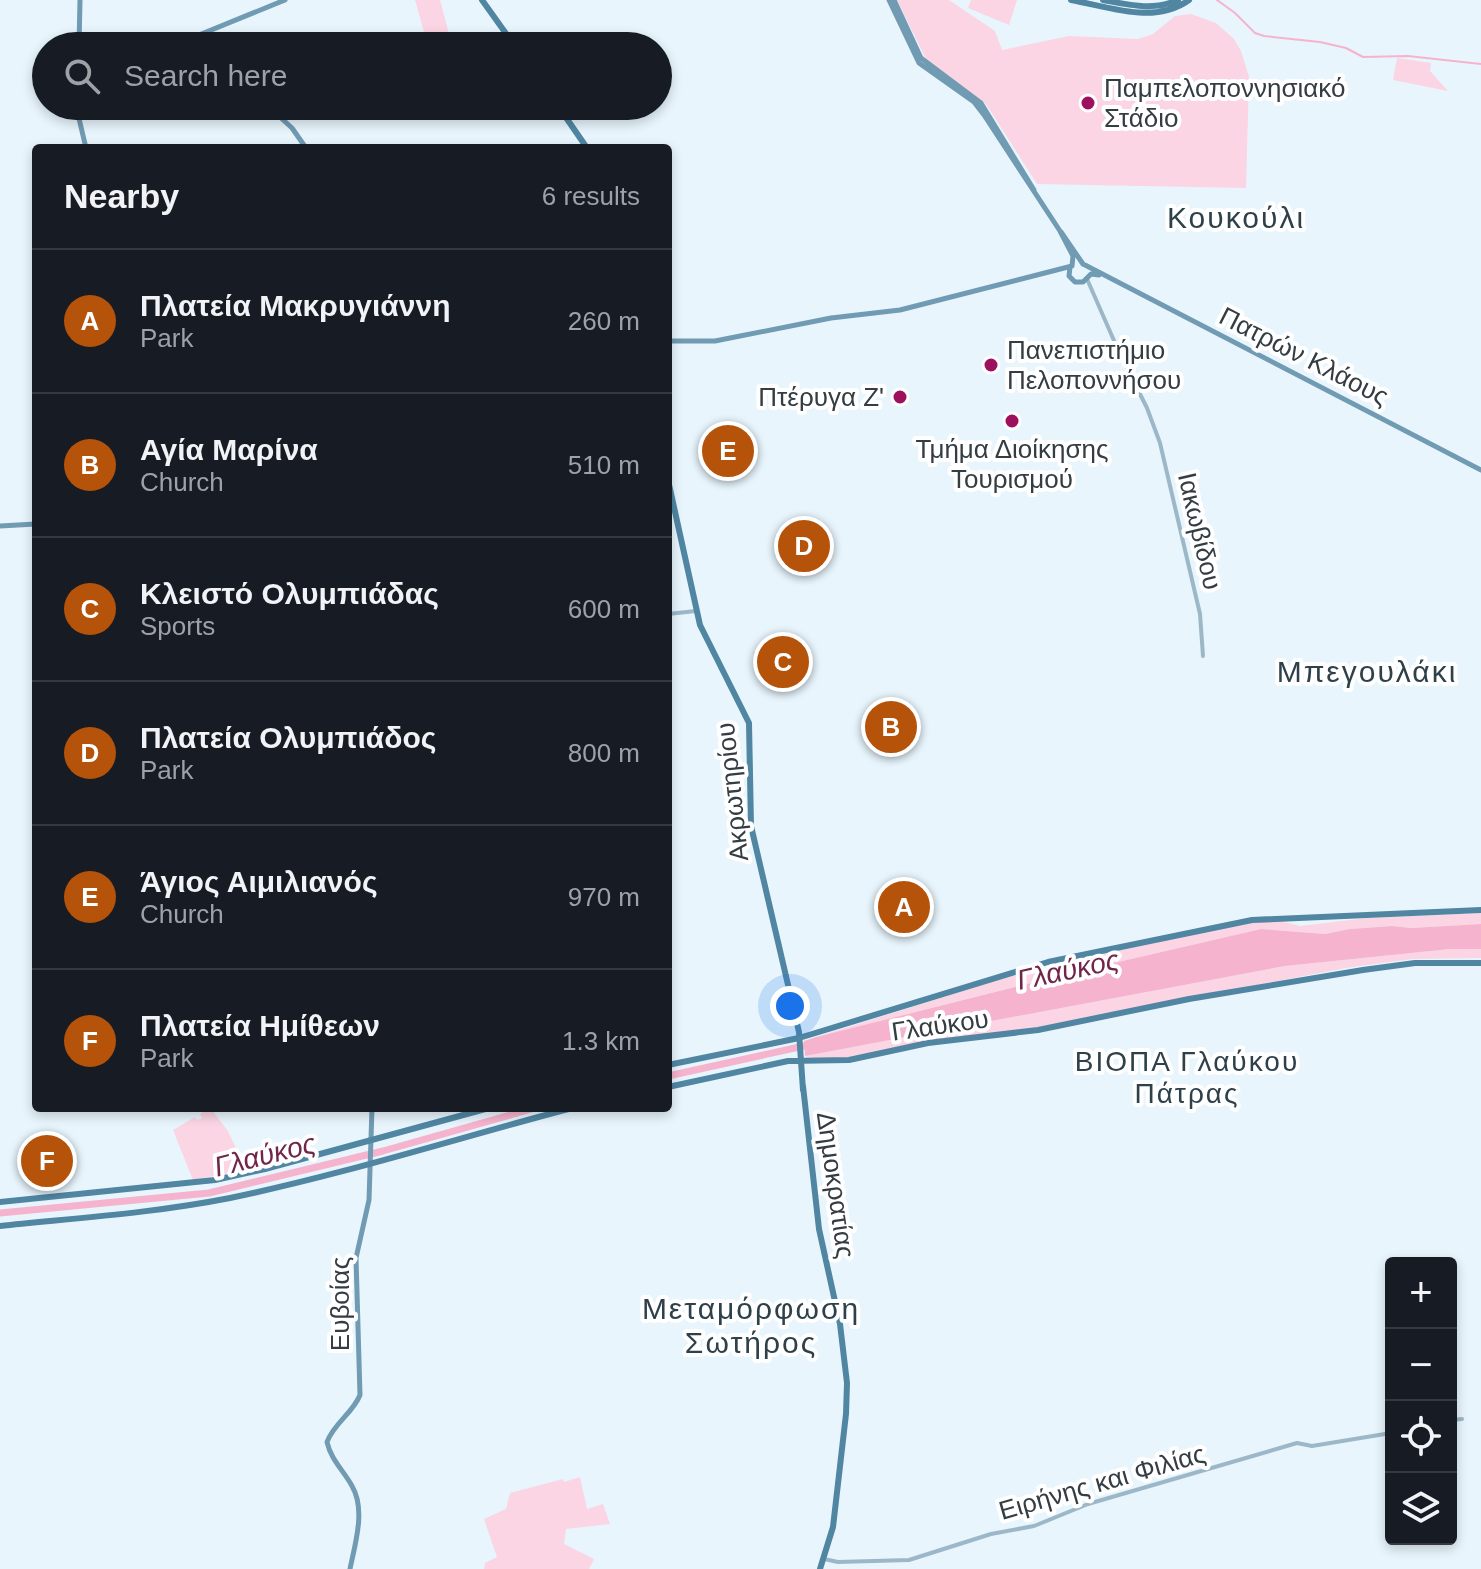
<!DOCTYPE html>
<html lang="en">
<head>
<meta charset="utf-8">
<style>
  :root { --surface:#171b24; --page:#242831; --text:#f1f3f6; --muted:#9ea1a6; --line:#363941; --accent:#b45309 }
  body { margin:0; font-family:Helvetica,sans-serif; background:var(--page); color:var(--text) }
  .controls { position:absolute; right:24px; bottom:24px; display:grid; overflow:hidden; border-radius:8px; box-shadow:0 4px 12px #0003 }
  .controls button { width:72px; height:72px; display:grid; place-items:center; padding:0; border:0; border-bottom:2px solid var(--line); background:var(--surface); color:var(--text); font:40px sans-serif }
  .you { position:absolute; left:790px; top:1006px; width:28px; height:28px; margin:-20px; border:6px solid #fff; border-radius:50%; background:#1a73e8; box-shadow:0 0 0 12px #1a73e833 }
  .badge { display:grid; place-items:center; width:52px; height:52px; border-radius:50%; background:var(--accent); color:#fff; font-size:26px; font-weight:700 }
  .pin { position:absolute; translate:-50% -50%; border:4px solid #fff; box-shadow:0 2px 8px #0006 }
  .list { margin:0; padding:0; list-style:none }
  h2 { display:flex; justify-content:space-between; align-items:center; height:104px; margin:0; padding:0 32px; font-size:34px }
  h2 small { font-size:26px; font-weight:400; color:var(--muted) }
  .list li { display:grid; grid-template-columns:52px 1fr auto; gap:24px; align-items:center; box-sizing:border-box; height:144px; padding:0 32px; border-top:2px solid var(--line) }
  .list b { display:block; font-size:30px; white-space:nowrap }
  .list p { margin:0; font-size:26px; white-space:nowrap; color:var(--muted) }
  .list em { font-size:26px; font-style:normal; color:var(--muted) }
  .icon { flex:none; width:44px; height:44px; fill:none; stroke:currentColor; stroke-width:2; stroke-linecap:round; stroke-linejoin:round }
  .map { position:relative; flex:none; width:1481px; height:1569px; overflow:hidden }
  .search { position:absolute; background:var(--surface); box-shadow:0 4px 12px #0003; left:32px; top:32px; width:640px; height:88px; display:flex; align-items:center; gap:20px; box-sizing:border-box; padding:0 28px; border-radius:44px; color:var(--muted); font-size:30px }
  .panel { position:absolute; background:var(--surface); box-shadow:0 4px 12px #0003; left:32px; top:144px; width:640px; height:968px; border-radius:8px }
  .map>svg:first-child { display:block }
  .green { fill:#fbd5e3 }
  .water { fill:#f6b3cd }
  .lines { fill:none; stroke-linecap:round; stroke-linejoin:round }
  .stream { stroke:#f6b3cd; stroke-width:2 }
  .river { stroke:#f6b3cd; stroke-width:7 }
  .tertiary { stroke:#9cb8c8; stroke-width:4 }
  .secondary { stroke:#709bb2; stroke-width:5 }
  .primary { stroke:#5086a2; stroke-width:6 }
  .poi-dot { fill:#9c105e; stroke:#fff; stroke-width:3 }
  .labels { text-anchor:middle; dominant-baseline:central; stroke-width:8; stroke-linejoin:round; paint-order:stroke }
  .poi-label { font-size:26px; fill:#343d42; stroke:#fff; text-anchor:start }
  .street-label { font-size:26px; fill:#343d42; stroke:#fff }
  .water-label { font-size:28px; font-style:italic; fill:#712549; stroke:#fff }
  .neighbourhood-label { font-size:28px; letter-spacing:2px; fill:#2e404a; stroke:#fff }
  .quarter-label { font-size:30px; letter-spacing:2px; fill:#2e404a; stroke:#fff }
</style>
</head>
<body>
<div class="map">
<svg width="1481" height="1569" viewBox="0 0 1481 1569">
  <rect width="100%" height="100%" fill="#e8f5fd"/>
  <path class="green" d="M415 0H440L451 41 426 39Z
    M897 0H949L995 31 1002 50 1069 36 1138 39 1153 34 1175 16 1191 14 1216 23 1234 39 1241 51 1249 77 1246 188 1037 184 986 104 926 59Z
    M971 0H1017L1009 25 968 8Z
    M1397 58 1431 63 1430 71 1448 91 1393 80Z
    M736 438 739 472 709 473 700 440Z
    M818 530 820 559 790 561 788 532Z
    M808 645 807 673 765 671 753 652Z
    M911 888 919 925 897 929 890 892Z
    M1481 913V924L1411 928 1392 926 1350 929 1325 934 1261 929 1075 972 816 1037 998 980 1083 958 1247 923 1280 921 1300 926 1367 918Z
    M1450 949H1481V958L1412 959 1346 968 1028 1029 847 1058H812L805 1056 1285 966Z
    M210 1108H220L214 1113 228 1131 239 1155 254 1152 260 1167 193 1180 173 1130 195 1117 197 1120 202 1118 200 1114Z
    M42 1150 60 1154 68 1169 26 1173 30 1157Z
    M580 1477 587 1509 603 1504 610 1524 566 1529 564 1544 594 1559 589 1569H484L485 1563 497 1557 484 1519 506 1509 510 1493 563 1479 564 1482Z"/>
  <path class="water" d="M1481 924V949H1450L1285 966 805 1056 804 1041 816 1037 1075 972 1261 929 1325 934 1350 929 1392 926 1411 928Z"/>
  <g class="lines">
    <path class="stream" d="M1217 0 1235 13 1255 33 1264 36 1320 42 1346 48 1363 57 1408 56 1481 64"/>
    <path class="river" d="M668 1076 813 1044
      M0 1213 209 1193 383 1151 535 1108"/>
    <path class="tertiary" d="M1087 279 1119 352 1147 408 1160 443 1200 614 1203 656
      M668 614 696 611
      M1451 1420 1462 1419
      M824 1559 838 1562 909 1560 991 1534 1034 1526 1088 1504 1297 1443 1312 1446 1391 1433"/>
    <path class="secondary" d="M894 0 921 58 981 103 1034 190
      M199 35 209 46
      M79 46 80 0
      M172 46 285 0
      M76 106 86 148
      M268 106 292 128 306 148
      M1061 232 1083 264
      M1085 265 1481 470
      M1070 267 1069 276 1075 282H1083L1091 274 1099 275
      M668 341H715L831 318 900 310 1072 266 1073 256 1060 231 984 115 974 102 919 63 889 0
      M0 526 36 524
      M350 1569C355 1544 366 1510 352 1486 344 1471 331 1460 327 1442 334 1423 353 1413 360 1395L356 1258 369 1200 372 1108"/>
    <path class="primary" d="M482 0 515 46
      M1071 0C1110 7 1154 25 1189 0
      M1103 0C1129 5 1153 11 1178 0
      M558 106 587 148
      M668 480 700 625 749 723 751 826 799 1032 803 1090
      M668 1065 799 1038 1048 962 1252 920 1481 910
      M803 1086 819 1229 840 1324 847 1383 846 1414 833 1527 820 1569
      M668 1087 788 1061 849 1060 928 1043 1038 1030 1189 999 1363 970 1415 963H1481
      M0 1202 215 1180 265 1169 489 1108
      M0 1226C77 1218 154 1213 230 1198 345 1174 458 1138 572 1108"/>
  </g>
  <g class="poi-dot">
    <circle cx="1088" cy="103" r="8"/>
    <circle cx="991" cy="365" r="8"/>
    <circle cx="900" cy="397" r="8"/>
    <circle cx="1012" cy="421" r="8"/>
  </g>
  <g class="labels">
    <g class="poi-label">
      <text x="1104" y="88">Παμπελοποννησιακό<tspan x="1104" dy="30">Στάδιο</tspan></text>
      <text x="1007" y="350">Πανεπιστήμιο<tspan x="1007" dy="30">Πελοποννήσου</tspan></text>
      <text x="884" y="397" text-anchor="end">Πτέρυγα Ζ'</text>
      <text x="1012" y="449" text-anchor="middle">Τμήμα Διοίκησης<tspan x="1012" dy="30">Τουρισμού</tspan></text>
    </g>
    <g class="street-label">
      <text transform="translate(1304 356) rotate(27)">Πατρών Κλάους</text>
      <text transform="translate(1200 531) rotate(77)">Ιακωβίδου</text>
      <text transform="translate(732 792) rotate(-96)">Ακρωτηρίου</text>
      <text transform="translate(940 1025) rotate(-8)">Γλαύκου</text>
      <text transform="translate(836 1185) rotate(82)">Δημοκρατίας</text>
      <text transform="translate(340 1304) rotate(-90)">Ευβοίας</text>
      <text transform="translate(1102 1482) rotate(-16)">Ειρήνης και Φιλίας</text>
    </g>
    <g class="water-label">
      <text transform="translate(1068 970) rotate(-12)">Γλαύκος</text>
      <text transform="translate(265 1155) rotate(-14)">Γλαύκος</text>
    </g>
    <g class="neighbourhood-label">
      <text x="1187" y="1061">ΒΙΟΠΑ Γλαύκου<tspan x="1187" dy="32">Πάτρας</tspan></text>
    </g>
    <g class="quarter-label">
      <text x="1236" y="217">Κουκούλι</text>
      <text x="1367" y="671">Μπεγουλάκι</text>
      <text x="751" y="1308">Μεταμόρφωση<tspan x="751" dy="34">Σωτήρος</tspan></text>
    </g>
  </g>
</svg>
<div class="controls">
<button>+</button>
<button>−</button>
<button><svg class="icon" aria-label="locate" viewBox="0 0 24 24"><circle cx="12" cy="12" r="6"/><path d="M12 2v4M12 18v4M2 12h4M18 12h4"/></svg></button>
<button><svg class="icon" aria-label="layers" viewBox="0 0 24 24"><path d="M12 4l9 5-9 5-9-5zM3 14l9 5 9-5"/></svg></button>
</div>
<div class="you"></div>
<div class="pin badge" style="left:904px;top:907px">A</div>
<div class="pin badge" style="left:891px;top:727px">B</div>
<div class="pin badge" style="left:783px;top:662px">C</div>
<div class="pin badge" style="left:804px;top:546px">D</div>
<div class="pin badge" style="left:728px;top:451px">E</div>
<div class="pin badge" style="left:47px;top:1161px">F</div>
<div class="search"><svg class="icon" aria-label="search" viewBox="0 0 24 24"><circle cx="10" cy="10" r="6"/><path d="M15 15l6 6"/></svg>Search here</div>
<section class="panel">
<h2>Nearby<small>6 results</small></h2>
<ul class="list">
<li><span class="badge">A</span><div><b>Πλατεία Μακρυγιάννη</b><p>Park</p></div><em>260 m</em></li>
<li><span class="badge">B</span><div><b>Αγία Μαρίνα</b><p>Church</p></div><em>510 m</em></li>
<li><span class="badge">C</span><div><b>Κλειστό Ολυμπιάδας</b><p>Sports</p></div><em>600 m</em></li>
<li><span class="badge">D</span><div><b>Πλατεία Ολυμπιάδος</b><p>Park</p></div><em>800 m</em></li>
<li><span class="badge">E</span><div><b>Άγιος Αιμιλιανός</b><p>Church</p></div><em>970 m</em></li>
<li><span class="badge">F</span><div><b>Πλατεία Ημίθεων</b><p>Park</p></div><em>1.3 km</em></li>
</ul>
</section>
</div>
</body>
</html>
